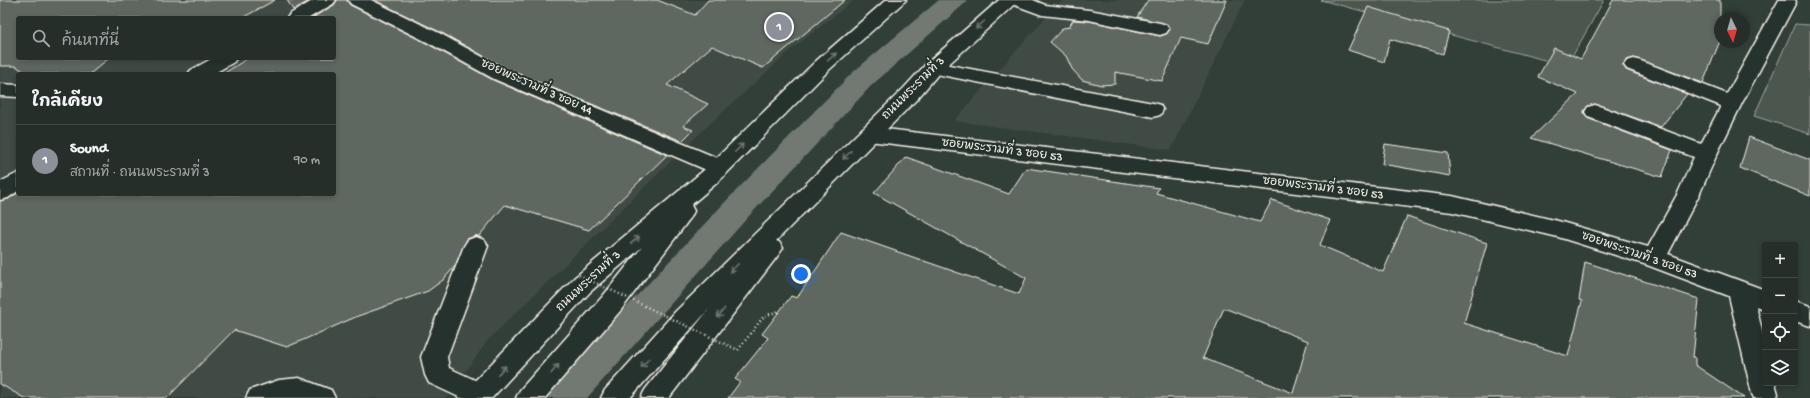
<!DOCTYPE html>
<html lang="th">
<head>
<meta charset="utf-8">
<style>
  :root { --surface:#262e2a; --page:#323a36; --text:#f1f3f6; --muted:#a4a8a8; --line:#424a47; --accent:#8c9099 }
  body { margin:0; font-family:"Gochi Hand","Playpen Sans Thai",sans-serif; background:var(--page); color:var(--text) }
  .controls { position:absolute; right:12px; bottom:12px; display:grid; overflow:hidden; border-radius:4px; box-shadow:0 2px 6px #0003 }
  .controls button { width:36px; height:36px; display:grid; place-items:center; padding:0; border:0; border-bottom:1px solid var(--line); background:var(--surface); color:var(--text); font:20px sans-serif }
  .compass { position:absolute; left:1714px; top:12px; width:36px; height:36px; border-radius:50%; background:var(--surface); box-shadow:0 2px 6px #0003; rotate:175deg }
  .you { position:absolute; left:801px; top:274px; width:14px; height:14px; margin:-10px; border:3px solid #fff; border-radius:50%; background:#1a73e8; box-shadow:0 0 0 6px #1a73e833 }
  .badge { display:grid; place-items:center; width:26px; height:26px; border-radius:50%; background:var(--accent); color:#fff; font-size:13px; font-weight:700 }
  .pin { position:absolute; translate:-50% -50%; border:2px solid #fff; box-shadow:0 1px 4px #0006 }
  .list { margin:0; padding:0; list-style:none }
  h2 { display:flex; justify-content:space-between; align-items:center; height:52px; margin:0; padding:0 16px; font-size:17px }
  h2 small { font-size:13px; font-weight:400; color:var(--muted) }
  .list li { display:grid; grid-template-columns:26px 1fr auto; gap:12px; align-items:center; box-sizing:border-box; height:72px; padding:0 16px; border-top:1px solid var(--line) }
  .list b { display:block; font-size:15px; white-space:nowrap }
  .list p { margin:0; font-size:13px; white-space:nowrap; color:var(--muted) }
  .list em { font-size:13px; font-style:normal; color:var(--muted) }
  .icon { flex:none; width:22px; height:22px; fill:none; stroke:currentColor; stroke-width:2; stroke-linecap:round; stroke-linejoin:round }
  .map { position:relative; flex:none; width:1810px; height:398px; overflow:hidden }
  .search { position:absolute; background:var(--surface); box-shadow:0 2px 6px #0003; left:16px; top:16px; width:320px; height:44px; display:flex; align-items:center; gap:10px; box-sizing:border-box; padding:0 14px; border-radius:4px; color:var(--muted); font-size:15px }
  .panel { position:absolute; background:var(--surface); box-shadow:0 2px 6px #0003; left:16px; top:72px; width:320px; height:124px; border-radius:4px }
  .map>svg:first-child { display:block }
  .built { fill:#404b44; fill-rule:evenodd }
  .green { fill:#4c564f; stroke:#a0a49c }
  .lines { fill:none; stroke-linecap:round; stroke-linejoin:round }
  .canal { fill:#727972; fill-rule:evenodd }
  .building { fill:#5f6861; stroke:#f4f1e8; fill-rule:evenodd }
  .minor-casing { stroke:#f4f1e8; stroke-width:3 }
  .major-casing { stroke:#f4f1e8; stroke-width:3 }
  .path { stroke:#f4f1e8; stroke-width:2.5; stroke-dasharray:1 3; stroke-linecap:butt }
  .minor { fill:#26332d; fill-rule:evenodd }
  .major { fill:#26332d; fill-rule:evenodd }
  .path-bridge { stroke:#f4f1e8; stroke-width:2.5; stroke-dasharray:1 3; stroke-linecap:butt }
  .oneway { stroke:#6e766e }
  .labels { text-anchor:middle; dominant-baseline:central; stroke-width:4; stroke-linejoin:round; paint-order:stroke }
  .street-label { font-size:12px; fill:#f4f1e8; stroke:#26332d }
</style>
</head>
<body>
<div class="map">
<svg width="1810" height="398" viewBox="0 0 1810 398">
  <rect width="100%" height="100%" fill="#323e38"/>
  <filter id="ink" filterUnits="userSpaceOnUse"><feTurbulence type="fractalNoise" baseFrequency=".025" numOctaves="2"/><feDisplacementMap in="SourceGraphic" scale="8" xChannelSelector="R" yChannelSelector="G"/><feConvolveMatrix kernelMatrix="1 2 1 2 8 2 1 2 1" color-interpolation-filters="sRGB"/></filter>
  <g filter="url(#ink)">
    <path class="built" d="M0 0H854L792 49 702 131 488 340 447 398H0ZM18 18H334V58H18ZM18 74H334V194H18Z
      M1063 0H1245L1171 150 954 121 1054 8Z"/>
    <path class="green" d="M1321 0H1604L1567 66Z
      M1795 24 1810 25V134L1754 116Z"/>
    <g class="lines">
      <path class="canal" d="M939 0H967L963 5 872 85 749 216 587 398H546L551 387 727 200 852 73Z"/>
    </g>
    <path class="building" d="M0 0H275L242 18H18V58H109L90 74H27L16 66H0Z
      M287 0H311L293 10Z
      M337 0H347L350 5 426 43 493 80 667 155 589 230 505 205 479 236H475L467 239 455 266 443 280 428 291 358 316 287 347 234 330 167 398H24L0 384V201L8 199 16 194H334V74H223L248 58H334V18H312L334 5Z
      M374 0H657L695 15 708 0H845L763 68 712 46 667 85 708 104 683 126 693 130 682 141 509 70 442 33Z
      M1148 0H1227L1208 44 1181 38 1162 81 1115 72V84L1101 85 1082 80 1072 69 1066 56 1050 42 1063 28 1069 27 1073 20 1089 21 1160 36 1166 34 1170 29 1166 24 1137 17Z
      M1613 0H1720V41L1703 83 1634 58 1627 60 1623 64 1626 70 1687 94 1661 127 1595 104 1588 106 1584 111 1587 118 1672 150 1662 177 1531 138 1578 94 1538 77 1554 48 1581 59Z
      M1368 7 1449 31 1443 54 1390 39 1384 62 1348 50Z
      M1749 137 1810 160V196L1740 168Z
      M1385 144 1448 153 1450 176 1382 164Z
      M906 157 1009 194 1026 168 1159 188 1156 193 1260 222 1272 200 1330 220 1320 245 1383 272 1407 216 1487 243 1464 323 1568 356 1582 301 1579 300 1585 262 1699 299 1693 357H1695V365L1744 398H728L740 382 735 379 768 338 762 334 791 296 797 298 841 232 1019 294 1026 278 874 193ZM1224 308 1308 341 1293 393 1203 358Z"/>
    <g class="lines">
      <g class="minor-casing">
        <path id="minor" d="M314 0H336L333 4 309 18H287L290 14Z
          M348 0H371L441 34 508 71 727 162 730 167 727 172 719 174 711 172 494 79 427 42 351 4Z
          M1009 0H1033L1045 5 1089 10 1160 23 1166 25 1169 29 1166 33 1160 35 1089 20 1042 15 1012 4Z
          M1779 0H1795L1796 2 1742 103 1717 154 1700 193 1668 254 1765 290V310L1756 306 1765 343V383H1775L1778 394 1776 398H1754L1752 394 1729 296 1647 265 1558 237 1452 212 869 141 862 139 859 134 862 129 869 127 1452 196 1558 221 1648 247 1678 193 1694 157 1588 117 1585 112 1588 107 1595 105 1602 107 1701 144 1721 106 1627 69 1624 65 1627 61 1634 59 1641 61 1727 94Z
          M213 58H236L234 62 213 74H188L191 70Z
          M933 62 1153 103 1160 105 1163 110 1160 115 1153 117 926 72 923 68 926 64Z
          M0 84 18 85V97L0 96Z
          M18 173V191L8 198 0 200V182Z
          M476 237 484 240 488 246 447 357 449 368 488 386 492 394 490 398H461L429 383 425 375 421 357 464 246 468 240Z
          M1795 301 1810 306V326L1795 321Z
          M299 378 331 390 335 398H246L250 390 279 380Z"/>
      </g>
      <g class="major-casing">
        <path id="major" d="M886 0H906L829 70 719 181 691 205 694 211 691 217 621 310 545 398H516L520 390 603 296 642 247 590 292 492 398H462L466 390 574 278 703 171 815 62Z
          M999 0H1019L940 72 918 98 776 241 779 242 783 248 779 254 669 398H641L645 390 709 309 630 398H601L605 390 676 311 904 88 926 64Z"/>
      </g>
      <path class="path" d="M738 350 764 316 779 311"/>
      <use href="#minor" class="minor"/>
      <use href="#major" class="major"/>
      <path class="path-bridge" d="M579 275 738 350"/>
    </g>
    <defs><path id="oneway-shaft" d="M-6 0H5M1.5-3L5.5 0L1.5 3" fill="none" stroke-width="1.6" stroke-linecap="round" stroke-linejoin="round"/></defs>
    <g class="oneway">
      <use href="#oneway-shaft" transform="translate(980 25) rotate(138)"/>
      <use href="#oneway-shaft" transform="translate(832 57) rotate(-41)"/>
      <use href="#oneway-shaft" transform="translate(739 148) rotate(-45)"/>
      <use href="#oneway-shaft" transform="translate(847 155) rotate(135)"/>
      <use href="#oneway-shaft" transform="translate(635 240) rotate(-40)"/>
      <use href="#oneway-shaft" transform="translate(734 268) rotate(135)"/>
      <use href="#oneway-shaft" transform="translate(721 313) rotate(128)"/>
      <use href="#oneway-shaft" transform="translate(645 363) rotate(131)"/>
      <use href="#oneway-shaft" transform="translate(555 369) rotate(-49)"/>
      <use href="#oneway-shaft" transform="translate(502 370) rotate(-47)"/>
    </g>
  </g>
  <g class="labels">
    <g class="street-label">
      <text transform="translate(536 88) rotate(24)">ซอยพระรามที่ 3 ซอย 44</text>
      <text transform="translate(914 89) rotate(-45)">ถนนพระรามที่ 3</text>
      <text transform="translate(1002 151) rotate(7)">ซอยพระรามที่ 3 ซอย 53</text>
      <text transform="translate(1323 189) rotate(7)">ซอยพระรามที่ 3 ซอย 53</text>
      <text transform="translate(1639 256) rotate(19)">ซอยพระรามที่ 3 ซอย 53</text>
      <text transform="translate(589 282) rotate(-43)">ถนนพระรามที่ 3</text>
    </g>
  </g>
</svg>
<div class="controls">
<button>+</button>
<button>−</button>
<button><svg class="icon" aria-label="locate" viewBox="0 0 24 24"><circle cx="12" cy="12" r="6"/><path d="M12 2v4M12 18v4M2 12h4M18 12h4"/></svg></button>
<button><svg class="icon" aria-label="layers" viewBox="0 0 24 24"><path d="M12 4l9 5-9 5-9-5zM3 14l9 5 9-5"/></svg></button>
</div>
<svg class="compass" viewBox="-18 -18 36 36"><path d="M0-13l5 13h-10z" fill="#e53935"/><path d="M0 13l5-13h-10z" fill="#a4a8a8"/></svg>
<div class="you"></div>
<div class="pin badge" style="left:779px;top:27px">1</div>
<div class="search"><svg class="icon" aria-label="search" viewBox="0 0 24 24"><circle cx="10" cy="10" r="6"/><path d="M15 15l6 6"/></svg>ค้นหาที่นี่</div>
<section class="panel">
<h2>ใกล้เคียง<small></small></h2>
<ul class="list">
<li><span class="badge">1</span><div><b>Sound</b><p>สถานที่ · ถนนพระรามที่ 3</p></div><em>90 m</em></li>
</ul>
</section>
</div>
</body>
</html>
